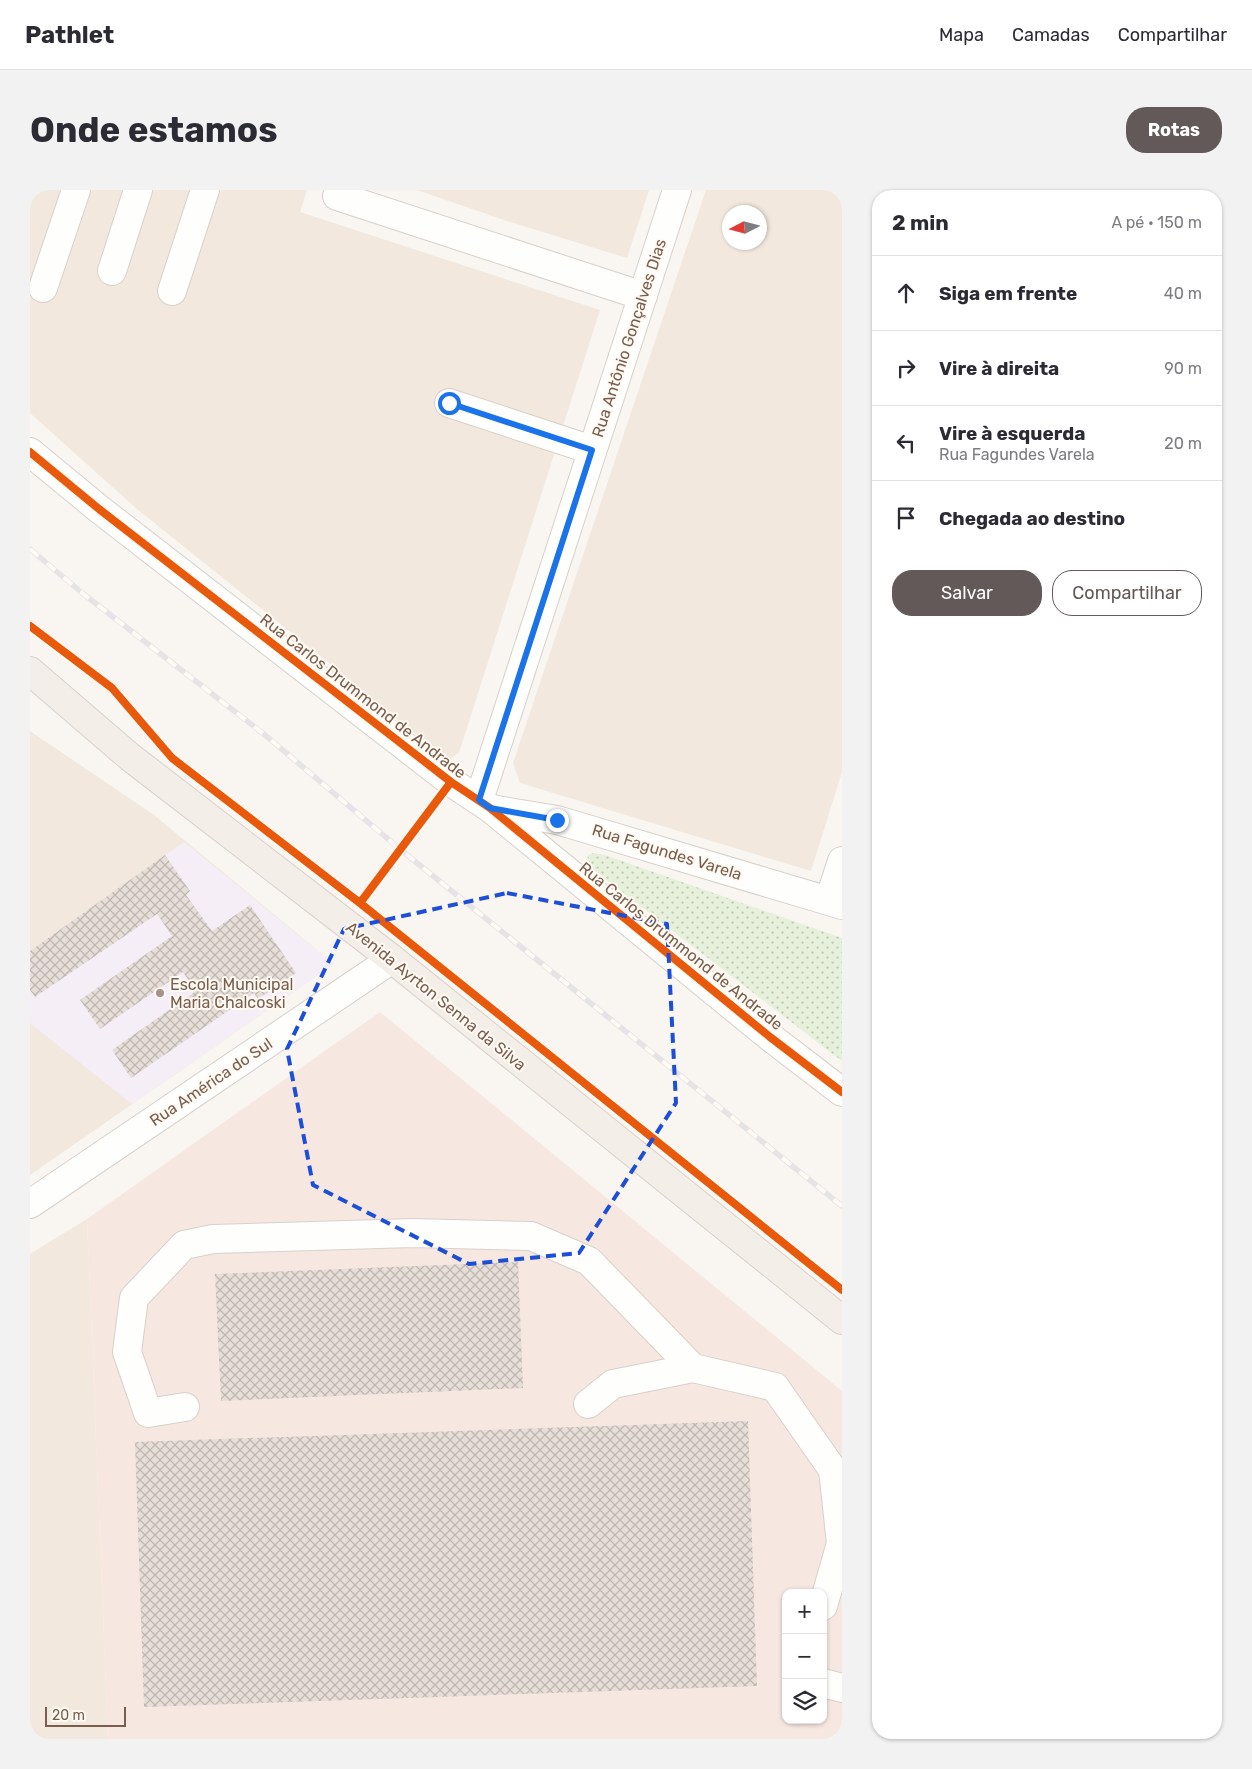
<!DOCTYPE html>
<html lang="pt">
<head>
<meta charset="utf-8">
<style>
  :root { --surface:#fff; --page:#f2f2f3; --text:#2b2b33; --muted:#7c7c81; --line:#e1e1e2; --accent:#625958 }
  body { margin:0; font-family:Rubik,sans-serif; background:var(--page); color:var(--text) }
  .controls { position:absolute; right:15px; bottom:15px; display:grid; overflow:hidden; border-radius:10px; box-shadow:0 1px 4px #0004 }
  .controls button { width:45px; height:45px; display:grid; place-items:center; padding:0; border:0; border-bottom:1px solid var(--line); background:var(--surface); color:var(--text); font:25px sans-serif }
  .compass { position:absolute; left:692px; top:15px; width:45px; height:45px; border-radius:50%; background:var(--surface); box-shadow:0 1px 4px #0004; rotate:264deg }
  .scale { position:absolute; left:15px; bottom:12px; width:81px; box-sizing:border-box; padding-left:5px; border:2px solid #7a5d4d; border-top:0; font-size:14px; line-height:18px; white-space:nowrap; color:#7a5d4d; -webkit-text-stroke:4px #fffaf3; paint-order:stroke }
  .stop { position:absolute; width:15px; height:15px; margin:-11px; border:4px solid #1a73e8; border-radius:50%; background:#fff }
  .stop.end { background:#1a73e8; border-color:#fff; box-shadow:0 1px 5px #0008 }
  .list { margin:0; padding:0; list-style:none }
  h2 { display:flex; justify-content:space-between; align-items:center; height:65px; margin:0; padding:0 20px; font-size:21px }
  h2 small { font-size:16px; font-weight:400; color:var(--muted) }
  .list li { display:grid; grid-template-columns:32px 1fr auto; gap:15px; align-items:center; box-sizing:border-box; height:75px; padding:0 20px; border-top:1px solid var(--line) }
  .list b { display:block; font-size:19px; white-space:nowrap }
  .list p { margin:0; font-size:16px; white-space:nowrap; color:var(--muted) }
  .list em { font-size:16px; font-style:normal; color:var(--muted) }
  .actions { display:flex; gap:10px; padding:15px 20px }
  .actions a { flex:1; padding:11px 0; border:1px solid var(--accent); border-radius:20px; text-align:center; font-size:18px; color:var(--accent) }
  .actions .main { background:var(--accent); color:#fff }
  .icon { flex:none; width:28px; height:28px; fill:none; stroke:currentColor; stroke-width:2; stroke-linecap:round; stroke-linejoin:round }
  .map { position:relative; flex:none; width:812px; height:1549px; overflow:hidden; border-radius:20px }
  header { display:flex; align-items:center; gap:30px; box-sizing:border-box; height:70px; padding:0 25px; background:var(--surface); border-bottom:1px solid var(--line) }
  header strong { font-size:24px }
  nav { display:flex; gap:28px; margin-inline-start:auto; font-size:18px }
  .intro { display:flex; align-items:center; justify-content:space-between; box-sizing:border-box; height:120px; padding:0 30px }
  h1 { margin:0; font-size:35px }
  .button { padding:12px 22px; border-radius:20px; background:var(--accent); color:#fff; font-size:18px; font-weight:700 }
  main { display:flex; gap:30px; padding:0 30px }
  aside { flex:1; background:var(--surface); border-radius:20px; box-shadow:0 1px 4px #0004 }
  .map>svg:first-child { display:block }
  .residential { fill:#f2e8de; fill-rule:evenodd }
  .commercial { fill:#f6e8e1; fill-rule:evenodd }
  .education { fill:#f6eef6 }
  .grass { fill:url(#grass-dots) }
  .building { fill:url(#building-cross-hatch) }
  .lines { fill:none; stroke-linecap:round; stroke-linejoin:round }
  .minor-casing { stroke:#d7d1cb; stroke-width:30 }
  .major-casing { stroke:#dad1cc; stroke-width:30 }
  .minor { stroke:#fefefd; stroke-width:28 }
  .major { stroke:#f3efe8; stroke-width:28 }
  .rail-casing { stroke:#e6e3e7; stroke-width:5.5 }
  .rail { stroke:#fffaf3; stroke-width:4; stroke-dasharray:11; stroke-linecap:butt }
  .cycleway-casing { stroke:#fffaf3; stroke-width:11 }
  .cycleway { stroke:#e8590c; stroke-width:8 }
  .route { stroke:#1a73e8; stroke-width:6 }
  .marked { fill:none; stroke:#1d4ed8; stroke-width:4; stroke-dasharray:10 6; stroke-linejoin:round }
  .poi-dot { fill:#a69286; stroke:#fffaf3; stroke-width:2 }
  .labels { text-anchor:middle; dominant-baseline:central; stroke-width:4; stroke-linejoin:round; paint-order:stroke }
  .street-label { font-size:16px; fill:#7a5d4d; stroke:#fffaf3 }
  .poi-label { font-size:16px; fill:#7a5d4d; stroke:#fffaf3; text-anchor:start }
</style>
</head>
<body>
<header>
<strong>Pathlet</strong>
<nav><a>Mapa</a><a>Camadas</a><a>Compartilhar</a></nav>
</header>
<div class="intro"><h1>Onde estamos</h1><a class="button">Rotas</a></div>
<main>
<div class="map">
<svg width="812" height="1549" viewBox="0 0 812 1549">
  <defs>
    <pattern id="grass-dots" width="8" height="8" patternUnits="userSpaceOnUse" patternTransform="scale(1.25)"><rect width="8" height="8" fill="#e6f0db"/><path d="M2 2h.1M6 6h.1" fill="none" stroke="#bfc6b4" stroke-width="1.8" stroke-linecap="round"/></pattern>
    <pattern id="building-cross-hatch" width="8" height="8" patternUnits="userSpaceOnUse" patternTransform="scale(1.25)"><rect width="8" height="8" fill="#e6ded7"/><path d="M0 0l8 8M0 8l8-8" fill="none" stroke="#bfb7b1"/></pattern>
  </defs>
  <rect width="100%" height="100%" fill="#f9f5f0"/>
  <path class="residential" d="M0 0H277L270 22 570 120 429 563 418 570 320 492 316 487 284 461 107 319 0 223Z
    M387 0H619L597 68 474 30Z
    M676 0H812V582L781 681 490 593 483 573ZM730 22V52H700V22Z
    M0 541 124 625 304 774 0 985Z
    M57 1029 78 1549H0V1064Z"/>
  <path class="commercial" d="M350 822 812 1201V1549H78L57 1029ZM756 1403H793V1530H756Z"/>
  <path class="education" d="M154 652 304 774 102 914 0 833V761Z"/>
  <path class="grass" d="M563 663 575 665 812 748V871L566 682C562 678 556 672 558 665Z"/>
  <path class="building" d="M135 665 160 701 156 705 182 741 220 715 266 783 228 809 224 803 101 888 82 860 166 801 153 782 70 839 50 810 142 746 127 724 5 807 0 800V761Z
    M488 1072 493 1198 191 1211 185 1084Z
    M718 1231 727 1496 114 1517 105 1252Z"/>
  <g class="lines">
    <g class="minor-casing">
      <path id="minor" d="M307 6 613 106
        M82 81 108 0
        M13 98 46 0
        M142 101 175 0
        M419 213 562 260
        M0 262 69 319 421 592 460 618 740 847 812 902
        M449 610 647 0
        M461 619 527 630 812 715
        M799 711 812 671
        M0 1014 362 769
        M558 1214 583 1194 663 1178 745 1197 803 1280 811 1353 793 1416
        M155 1217 118 1223 97 1162 104 1108 154 1055 183 1049 383 1043 501 1046 559 1071 663 1178
        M793 1493 812 1498"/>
    </g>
    <g class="major-casing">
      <path id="major" d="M0 481 100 567 362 769 812 1130"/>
    </g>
    <use href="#minor" class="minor"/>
    <use href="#major" class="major"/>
    <g class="rail-casing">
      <path id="rail" d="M0 359 51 402 235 545 371 660 812 1016"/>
    </g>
    <use href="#rail" class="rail"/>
    <g class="cycleway-casing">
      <path id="cycleway" d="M0 262 69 319 421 592 460 618 740 847 812 902
        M0 436 82 498 142 568 330 713 812 1100
        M330 713 421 592"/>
    </g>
    <use href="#cycleway" class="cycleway"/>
  </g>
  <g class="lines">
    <path class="route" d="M419 213 562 260 449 610 460 618 527 630"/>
  </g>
  <path class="marked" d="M477 703 637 734 646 913 549 1063 439 1074 283 995 257 859 314 739Z"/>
  <circle class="poi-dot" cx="130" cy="803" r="5"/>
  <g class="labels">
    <g class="street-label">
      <text transform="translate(599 148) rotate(-72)">Rua Antônio Gonçalves Dias</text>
      <text transform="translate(333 506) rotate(38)">Rua Carlos Drummond de Andrade</text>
      <text transform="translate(637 662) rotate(17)">Rua Fagundes Varela</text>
      <text transform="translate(651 756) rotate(39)">Rua Carlos Drummond de Andrade</text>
      <text transform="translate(406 806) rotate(39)">Avenida Ayrton Senna da Silva</text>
      <text transform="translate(181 892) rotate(-34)">Rua América do Sul</text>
    </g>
    <g class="poi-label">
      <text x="140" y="794">Escola Municipal<tspan x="140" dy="18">Maria Chalcoski</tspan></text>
    </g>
  </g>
</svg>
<div class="controls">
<button>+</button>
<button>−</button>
<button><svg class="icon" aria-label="layers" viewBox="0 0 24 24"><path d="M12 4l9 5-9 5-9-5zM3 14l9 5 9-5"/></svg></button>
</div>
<svg class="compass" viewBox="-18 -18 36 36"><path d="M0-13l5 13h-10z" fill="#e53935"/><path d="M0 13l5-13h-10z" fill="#7c7c81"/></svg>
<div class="scale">20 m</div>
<div class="stop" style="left:419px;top:213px"></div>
<div class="stop end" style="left:527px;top:630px"></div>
</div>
<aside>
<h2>2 min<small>A pé · 150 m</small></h2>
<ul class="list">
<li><svg class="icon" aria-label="ahead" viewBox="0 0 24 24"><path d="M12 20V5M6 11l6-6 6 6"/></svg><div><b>Siga em frente</b></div><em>40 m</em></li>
<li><svg class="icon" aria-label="right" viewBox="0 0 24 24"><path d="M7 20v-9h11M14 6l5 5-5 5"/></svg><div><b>Vire à direita</b></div><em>90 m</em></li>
<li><svg class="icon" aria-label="left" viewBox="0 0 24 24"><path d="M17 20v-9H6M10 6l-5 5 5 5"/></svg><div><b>Vire à esquerda</b><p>Rua Fagundes Varela</p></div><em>20 m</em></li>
<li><svg class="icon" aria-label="arrive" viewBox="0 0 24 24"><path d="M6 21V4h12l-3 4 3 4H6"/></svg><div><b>Chegada ao destino</b></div></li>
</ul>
<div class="actions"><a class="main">Salvar</a><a>Compartilhar</a></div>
</aside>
</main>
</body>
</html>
